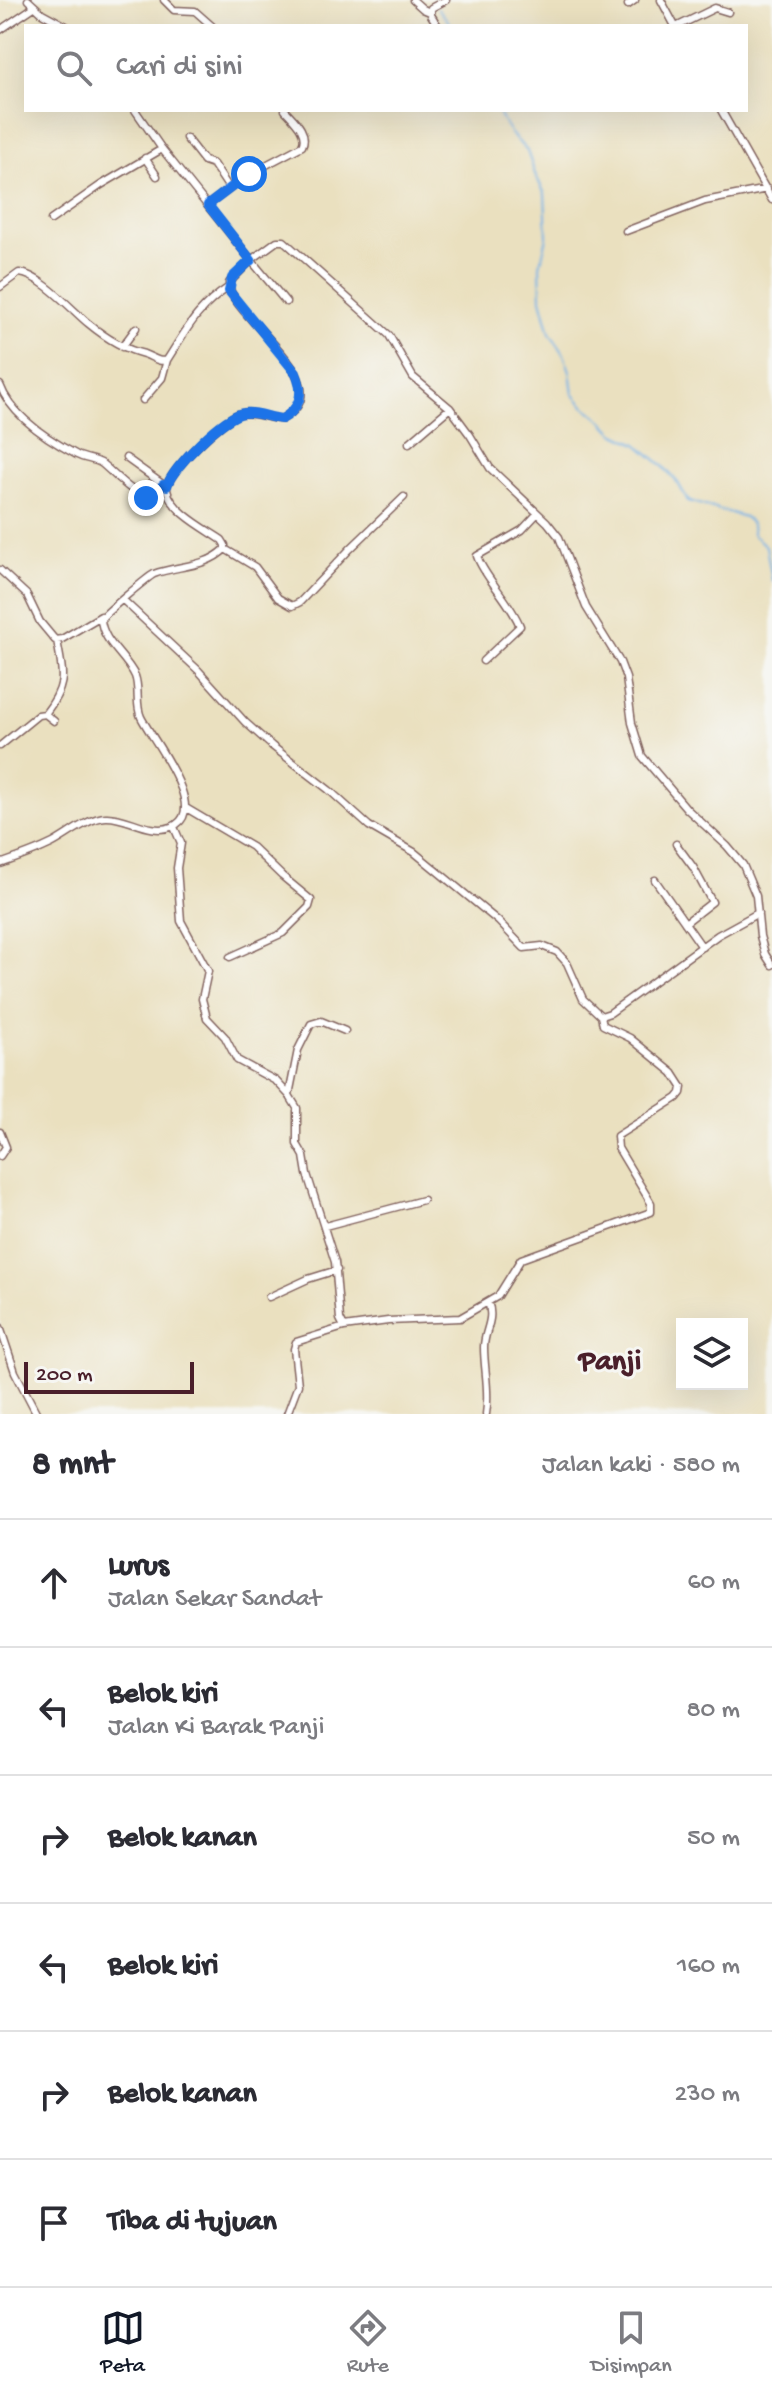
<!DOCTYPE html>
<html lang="id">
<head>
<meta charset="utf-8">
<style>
  :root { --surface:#fff; --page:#f2f2f3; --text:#2b2b33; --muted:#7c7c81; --line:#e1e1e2; --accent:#111827 }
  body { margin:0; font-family:"Gochi Hand",sans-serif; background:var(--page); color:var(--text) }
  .controls { position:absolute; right:24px; bottom:24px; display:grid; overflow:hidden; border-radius:0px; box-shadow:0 8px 32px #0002 }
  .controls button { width:72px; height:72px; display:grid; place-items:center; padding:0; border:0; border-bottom:2px solid var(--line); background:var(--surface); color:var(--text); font:40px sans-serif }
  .scale { position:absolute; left:24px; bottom:20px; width:170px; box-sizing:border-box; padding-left:8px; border:4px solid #4a1f2b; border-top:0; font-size:22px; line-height:28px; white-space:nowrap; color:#4a1f2b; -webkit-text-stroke:6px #f6f6f2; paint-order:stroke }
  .stop { position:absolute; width:24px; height:24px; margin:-18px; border:6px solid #1a73e8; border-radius:50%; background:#fff }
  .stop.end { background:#1a73e8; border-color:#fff; box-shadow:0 2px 8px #0008 }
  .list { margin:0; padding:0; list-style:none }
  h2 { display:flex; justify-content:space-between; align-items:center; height:104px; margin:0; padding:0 32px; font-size:34px }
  h2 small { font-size:26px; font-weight:400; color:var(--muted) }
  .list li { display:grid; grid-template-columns:52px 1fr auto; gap:24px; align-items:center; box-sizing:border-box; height:128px; padding:0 32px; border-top:2px solid var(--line) }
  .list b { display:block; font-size:30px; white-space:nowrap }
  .list p { margin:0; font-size:26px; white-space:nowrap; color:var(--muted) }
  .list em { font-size:26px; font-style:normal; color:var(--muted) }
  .icon { flex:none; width:44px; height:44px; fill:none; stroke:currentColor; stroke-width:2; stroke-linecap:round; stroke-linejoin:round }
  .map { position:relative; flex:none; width:772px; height:1414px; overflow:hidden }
  .search { position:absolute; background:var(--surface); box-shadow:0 8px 32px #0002; left:24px; right:24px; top:24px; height:88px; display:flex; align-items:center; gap:20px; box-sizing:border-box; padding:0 28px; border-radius:0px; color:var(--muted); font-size:30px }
  .sheet { height:872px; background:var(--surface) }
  nav { display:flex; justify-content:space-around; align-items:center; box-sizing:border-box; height:112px; border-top:2px solid var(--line); background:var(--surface); font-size:22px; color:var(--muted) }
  nav a { display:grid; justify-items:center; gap:4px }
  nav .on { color:var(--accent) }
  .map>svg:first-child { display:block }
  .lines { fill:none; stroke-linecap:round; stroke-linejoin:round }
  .stream { stroke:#74b2e7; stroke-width:2 }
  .minor-casing { stroke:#82635f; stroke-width:9 }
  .minor { stroke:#fff; stroke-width:6 }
  .route { stroke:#1a73e8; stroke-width:10 }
  .labels { text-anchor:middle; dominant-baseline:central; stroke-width:6; stroke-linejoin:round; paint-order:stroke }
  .quarter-label { font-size:30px; font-weight:bold; fill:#4a1f2b; stroke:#f6f6f2 }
</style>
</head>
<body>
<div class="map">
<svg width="772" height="1414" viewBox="0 0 772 1414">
  <rect width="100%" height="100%" fill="#f6f6f2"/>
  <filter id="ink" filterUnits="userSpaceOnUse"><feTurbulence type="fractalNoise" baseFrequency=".0125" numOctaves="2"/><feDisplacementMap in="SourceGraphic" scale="16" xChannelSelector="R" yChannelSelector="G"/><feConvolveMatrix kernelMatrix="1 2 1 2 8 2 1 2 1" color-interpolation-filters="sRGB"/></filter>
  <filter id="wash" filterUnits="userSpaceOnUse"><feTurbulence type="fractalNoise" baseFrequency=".006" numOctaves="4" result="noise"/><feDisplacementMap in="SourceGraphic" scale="32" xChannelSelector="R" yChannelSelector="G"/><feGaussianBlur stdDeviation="1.8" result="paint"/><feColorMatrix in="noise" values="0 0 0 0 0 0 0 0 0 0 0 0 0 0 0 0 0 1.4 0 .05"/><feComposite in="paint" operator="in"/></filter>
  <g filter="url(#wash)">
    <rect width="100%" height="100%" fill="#eae0bf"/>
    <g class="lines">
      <path class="stream" d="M438 8 452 26
        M498 110 500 117 512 135 527 151 535 174 545 194 547 237 540 266 541 299 550 333 563 352 570 371 573 394 585 407 602 420 614 433 637 444 662 465 678 483 688 501 745 517 752 525 753 535 766 546 772 581"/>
    </g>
  </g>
  <g filter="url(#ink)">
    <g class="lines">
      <g class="minor-casing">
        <path id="minor" d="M28 0 42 13 66 26
          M164 0 174 10 195 11 212 26
          M413 0 423 9 430 12
          M661 0 675 26
          M628 5 635 0
          M438 26 431 15V8L446 0
          M678 26 715 8 728 12
          M0 30 34 7
          M135 110 162 149 251 260 277 241H284L389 335 413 377 450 408 470 435 490 468 547 522 559 537 586 607 620 662 626 678 632 723 642 756 687 809 727 846 743 865 756 896 760 936 765 954 772 965
          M721 110 772 200
          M186 138 204 161 213 164 229 188
          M145 158 157 176
          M208 205 249 174 302 146C309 133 294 120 285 110
          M51 220 101 185 162 149
          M626 231 705 201 767 189
          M0 287 19 273C40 274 73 311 89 324 106 338 123 349 144 354 153 357 158 363 167 360 187 329 197 308 229 287
          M122 347 136 328
          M0 385C11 416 49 440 77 455 85 459 93 459 101 463 114 473 135 498 151 497L163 485
          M143 400 162 378 167 360
          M409 443 450 408
          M126 458 165 486
          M225 549 255 567 278 598 292 606 300 602 350 549 404 497
          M0 570 27 595 40 622 55 640 62 639 101 616
          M123 600 198 670 245 722 272 746 329 790 369 826 414 852 498 921 524 948 542 946 557 952 567 963 583 999 601 1016 610 1013 718 935 758 913
          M483 661 520 626C510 601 484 577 477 556L522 530 537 514
          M45 714C68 684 63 675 57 640
          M0 746 38 715 45 714 54 721
          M186 808 252 847 282 876 311 900 309 907 283 933 230 957
          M174 827 181 843 177 868 181 921 208 971 202 999 207 1018 225 1037 237 1060 276 1081 289 1095 297 1108V1144L304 1156 307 1174 335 1262 340 1319 344 1327 388 1321 460 1318 498 1296 521 1259 651 1212V1203L618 1148 617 1136 677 1098 681 1093 682 1087 673 1073 630 1038 603 1025 601 1016
          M676 844 693 867 712 902 685 923
          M0 864C17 858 35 852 51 844 67 836 87 818 106 817 127 816 150 835 171 827 212 813 151 738 141 717 135 704 140 689 135 676 126 656 102 642 101 619 104 614 148 577 154 574 177 565 206 568 225 549V545L222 540C206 529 171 511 167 490 164 474 223 419 239 414 253 410 267 419 282 419 347 384 228 317 229 283L251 260 286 302
          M655 880 702 947
          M289 1095 298 1050 311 1024 321 1021 345 1031
          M0 1132 6 1147 0 1156
          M325 1226 423 1200
          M269 1297 308 1279 337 1270
          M0 1327 15 1372 37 1414
          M287 1414 298 1385 294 1349 296 1342 344 1327
          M486 1414C490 1391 484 1370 484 1347 484 1331 495 1320 488 1302"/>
      </g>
      <use href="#minor" class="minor"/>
    </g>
  </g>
  <g class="lines" filter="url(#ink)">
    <path class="route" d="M146 498 151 497 163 485 167 486C172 468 224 415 244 413 257 411 269 418 282 419 301 408 304 393 296 373L229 291 232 278 251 260 208 205 249 174"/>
  </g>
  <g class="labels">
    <g class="quarter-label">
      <text x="610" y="1363">Panji</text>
    </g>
  </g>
</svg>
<div class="controls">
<button><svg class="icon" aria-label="layers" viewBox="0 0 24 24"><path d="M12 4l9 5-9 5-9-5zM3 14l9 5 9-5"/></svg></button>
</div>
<div class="scale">200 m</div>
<div class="stop" style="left:249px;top:174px"></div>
<div class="stop end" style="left:146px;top:498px"></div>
<div class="search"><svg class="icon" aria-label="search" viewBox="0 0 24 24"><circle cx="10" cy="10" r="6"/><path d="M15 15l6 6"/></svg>Cari di sini</div>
</div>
<section class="sheet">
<h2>8 mnt<small>Jalan kaki · 580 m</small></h2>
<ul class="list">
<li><svg class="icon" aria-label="ahead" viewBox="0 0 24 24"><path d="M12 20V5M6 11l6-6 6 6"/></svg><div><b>Lurus</b><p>Jalan Sekar Sandat</p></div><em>60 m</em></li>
<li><svg class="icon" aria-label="left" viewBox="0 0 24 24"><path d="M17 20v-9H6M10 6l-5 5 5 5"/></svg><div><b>Belok kiri</b><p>Jalan Ki Barak Panji</p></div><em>80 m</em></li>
<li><svg class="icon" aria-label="right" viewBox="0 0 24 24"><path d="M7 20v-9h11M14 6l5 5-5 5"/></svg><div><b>Belok kanan</b></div><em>50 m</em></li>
<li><svg class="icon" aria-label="left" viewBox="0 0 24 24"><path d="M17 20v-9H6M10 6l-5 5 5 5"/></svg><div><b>Belok kiri</b></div><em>160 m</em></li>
<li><svg class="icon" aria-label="right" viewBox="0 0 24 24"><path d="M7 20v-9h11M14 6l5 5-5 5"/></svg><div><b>Belok kanan</b></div><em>230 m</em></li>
<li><svg class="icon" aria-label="arrive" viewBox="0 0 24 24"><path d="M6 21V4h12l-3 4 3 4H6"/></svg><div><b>Tiba di tujuan</b></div></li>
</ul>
</section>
<nav>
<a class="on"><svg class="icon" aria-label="map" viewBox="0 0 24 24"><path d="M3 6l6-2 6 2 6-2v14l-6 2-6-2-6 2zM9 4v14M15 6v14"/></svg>Peta</a>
<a><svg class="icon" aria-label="directions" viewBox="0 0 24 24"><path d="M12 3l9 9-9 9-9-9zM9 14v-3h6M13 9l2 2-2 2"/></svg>Rute</a>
<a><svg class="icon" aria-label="saved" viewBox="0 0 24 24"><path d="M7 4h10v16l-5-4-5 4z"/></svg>Disimpan</a>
</nav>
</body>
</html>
